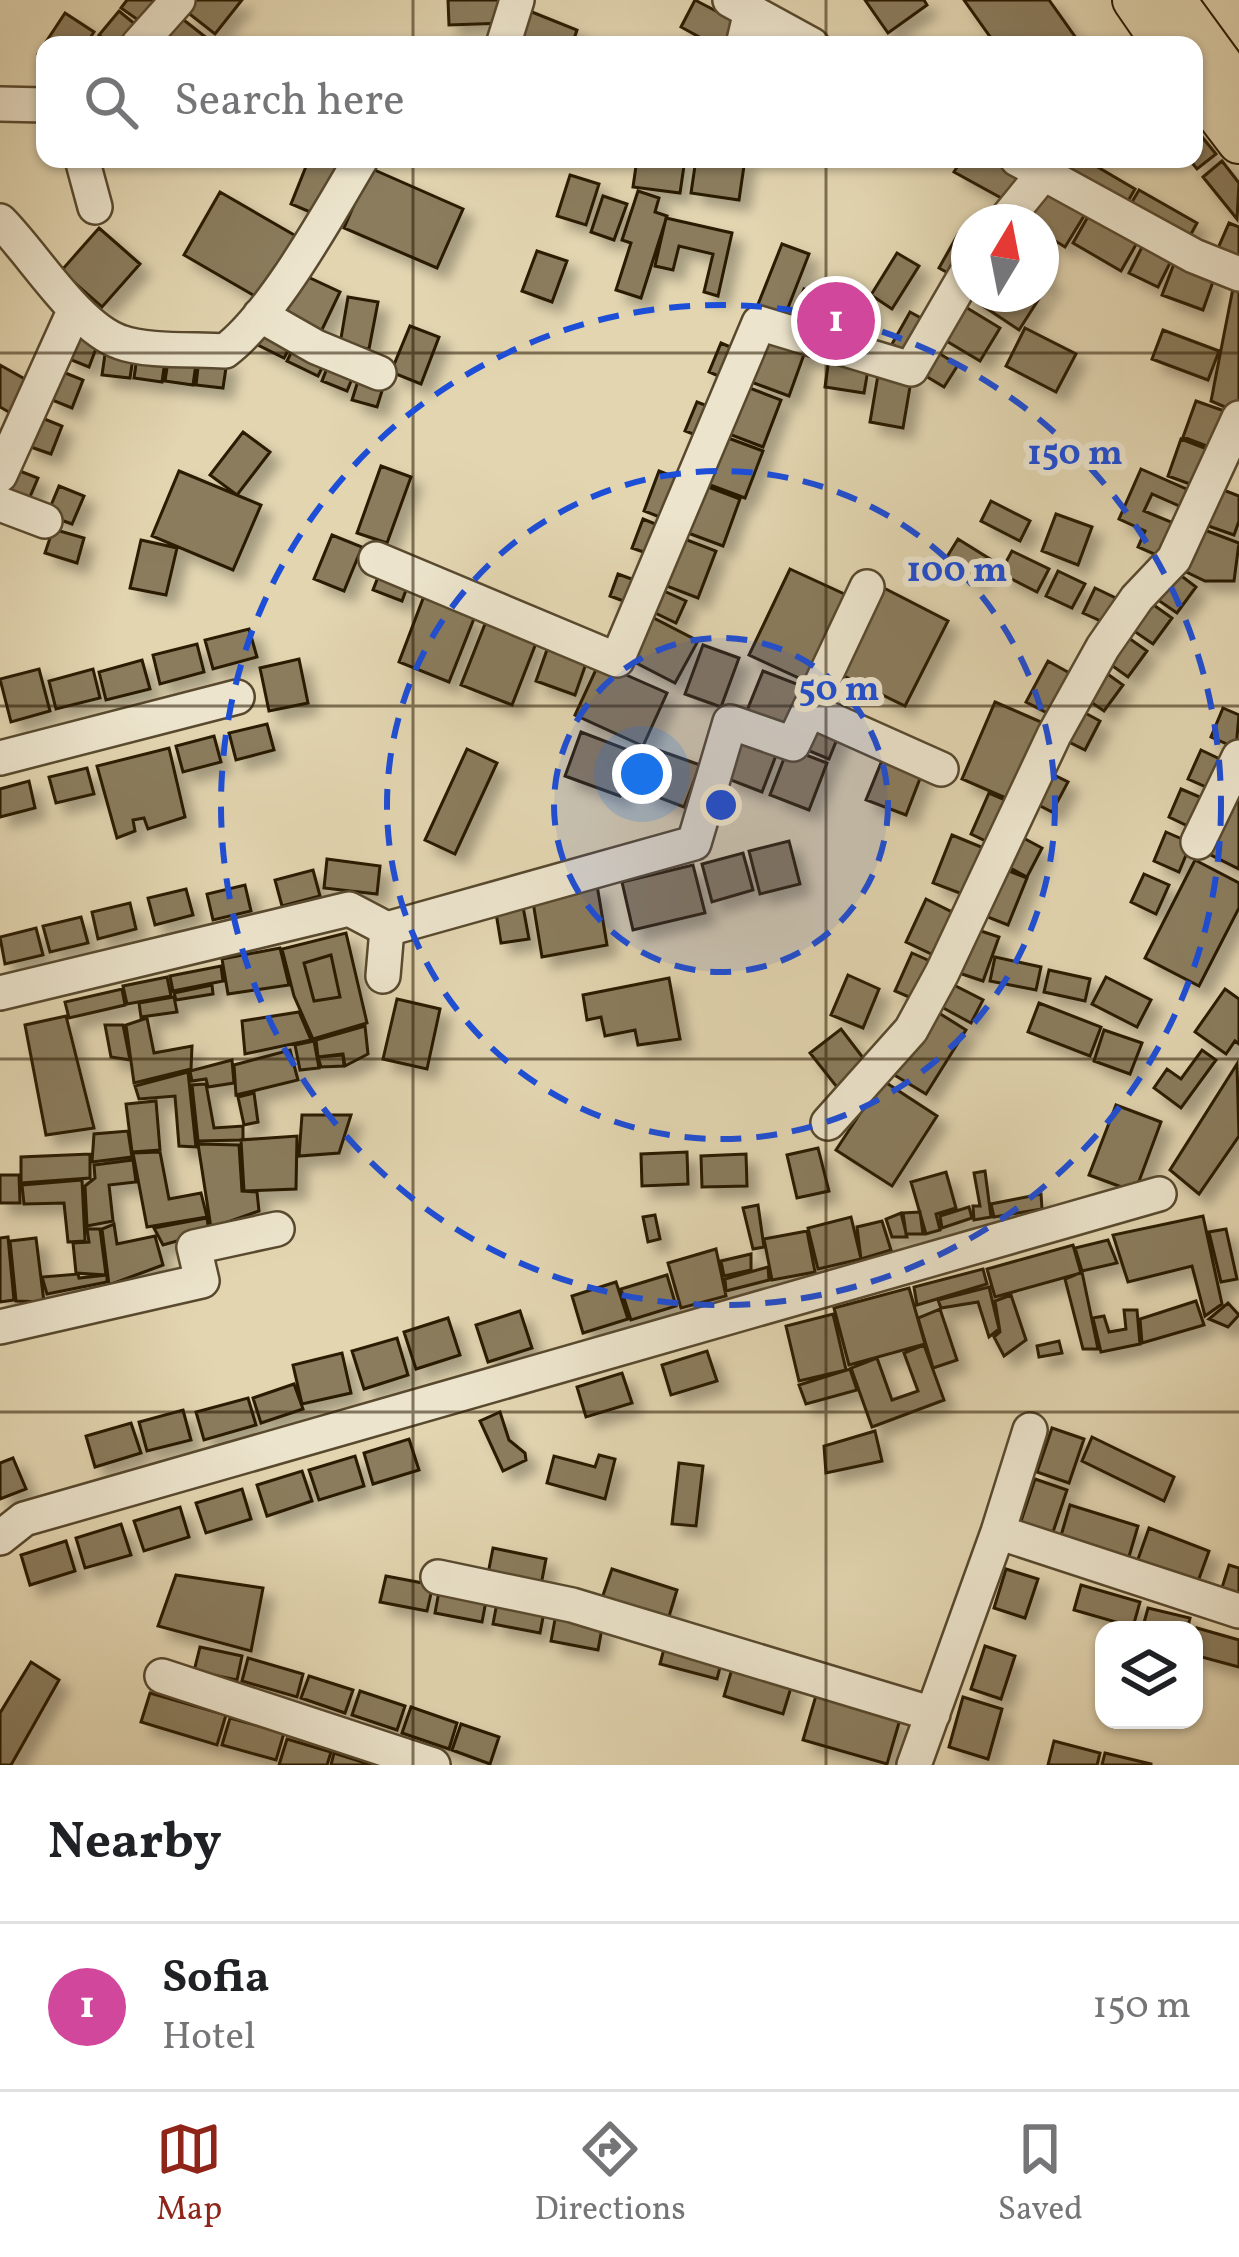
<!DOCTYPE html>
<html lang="en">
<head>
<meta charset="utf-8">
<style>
  :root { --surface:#fff; --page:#f6f6f6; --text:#202124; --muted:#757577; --line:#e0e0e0; --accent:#8f2418 }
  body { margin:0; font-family:Vollkorn,serif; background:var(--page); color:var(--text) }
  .controls { position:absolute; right:36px; bottom:36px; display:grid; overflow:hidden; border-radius:24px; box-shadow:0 3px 9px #0004 }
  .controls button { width:108px; height:108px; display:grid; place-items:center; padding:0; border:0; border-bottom:3px solid var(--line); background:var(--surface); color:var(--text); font:60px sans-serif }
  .compass { position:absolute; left:951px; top:204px; width:108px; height:108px; border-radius:50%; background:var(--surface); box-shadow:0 3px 9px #0004; rotate:10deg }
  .you { position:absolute; left:642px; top:774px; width:42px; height:42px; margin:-30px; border:9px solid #fff; border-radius:50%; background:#1a73e8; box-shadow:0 0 0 18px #1a73e833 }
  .badge { display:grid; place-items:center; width:78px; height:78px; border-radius:50%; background:var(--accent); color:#fff; font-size:39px; font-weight:700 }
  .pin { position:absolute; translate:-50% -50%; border:6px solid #fff; box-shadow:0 3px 12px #0006 }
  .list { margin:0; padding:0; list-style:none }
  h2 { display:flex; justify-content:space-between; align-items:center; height:156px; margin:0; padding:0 48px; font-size:51px }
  h2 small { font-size:39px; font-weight:400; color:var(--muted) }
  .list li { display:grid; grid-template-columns:78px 1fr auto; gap:36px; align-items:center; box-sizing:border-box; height:168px; padding:0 48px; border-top:3px solid var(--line) }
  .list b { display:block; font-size:45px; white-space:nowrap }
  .list p { margin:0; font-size:39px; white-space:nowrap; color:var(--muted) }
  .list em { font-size:39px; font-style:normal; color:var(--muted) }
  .icon { flex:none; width:66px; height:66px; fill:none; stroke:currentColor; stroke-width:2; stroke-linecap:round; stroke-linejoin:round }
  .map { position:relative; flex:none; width:1239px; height:1765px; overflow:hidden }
  .search { position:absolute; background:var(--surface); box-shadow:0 3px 9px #0004; left:36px; right:36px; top:36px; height:132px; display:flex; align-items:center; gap:30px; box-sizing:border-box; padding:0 42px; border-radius:24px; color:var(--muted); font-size:45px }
  .sheet { height:324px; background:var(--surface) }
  nav { display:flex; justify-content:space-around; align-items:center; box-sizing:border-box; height:168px; border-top:3px solid var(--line); background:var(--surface); font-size:33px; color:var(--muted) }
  nav a { display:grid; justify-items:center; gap:6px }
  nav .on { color:var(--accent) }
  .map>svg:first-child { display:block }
  .building { fill:#8a7b5d; stroke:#2a1a03; stroke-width:3; filter:url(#shadow) }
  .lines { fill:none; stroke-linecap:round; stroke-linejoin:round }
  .minor-casing { stroke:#58492e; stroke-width:38 }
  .major-casing { stroke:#2a1a03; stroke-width:46 }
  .minor { stroke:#ece4cc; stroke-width:33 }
  .major { stroke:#e2d5b0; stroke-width:42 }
  .grid { fill:none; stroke:#2a1a03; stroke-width:3; stroke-opacity:0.55 }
  .ring { fill:none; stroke:#1d4ed8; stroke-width:6; stroke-dasharray:21 15 }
  .centre { fill:#1d4ed8; stroke:#ece4cc; stroke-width:6 }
  .ring-label { font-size:36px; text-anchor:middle; font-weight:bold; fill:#1d4ed8; stroke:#ece4cc; stroke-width:12; stroke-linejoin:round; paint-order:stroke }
</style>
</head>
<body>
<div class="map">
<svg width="1239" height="1765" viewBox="0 0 1239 1765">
  <defs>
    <filter id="shadow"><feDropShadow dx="10" dy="10" stdDeviation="6" flood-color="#0004"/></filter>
  </defs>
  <rect width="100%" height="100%" fill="#e2d5b0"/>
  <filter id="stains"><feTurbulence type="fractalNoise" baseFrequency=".00167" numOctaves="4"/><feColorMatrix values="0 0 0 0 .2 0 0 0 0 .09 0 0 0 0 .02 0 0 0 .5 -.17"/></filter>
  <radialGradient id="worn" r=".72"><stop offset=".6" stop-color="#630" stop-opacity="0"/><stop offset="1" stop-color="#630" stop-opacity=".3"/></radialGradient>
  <path class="building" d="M127 0H168L148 27 121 8Z
    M196 0H242L215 34 187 12Z
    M448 0H504L505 23 449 25Z
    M695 0 739 23 727 45H714L681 27Z
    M865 0H924L927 5 888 33Z
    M964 0H1049L1081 45H996Z
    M527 10 577 30 572 45H513Z
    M119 11 142 30 130 45H111L99 35Z
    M65 13 94 32 85 45H45V59L38 54Z
    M180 17 208 39 203 45H157Z
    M1194 127 1216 154 1197 169 1189 159H1194Z
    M309 159H345L322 217 291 204Z
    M637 159H685L680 193 633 187Z
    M696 159H745L739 200 691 193Z
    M962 159H1005L1032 174 1014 205 954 172Z
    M1069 159H1084L1135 189 1121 213 1059 176Z
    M1222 161 1239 183 1237 219 1203 177Z
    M370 168 463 209 437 268 344 228Z
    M570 175 599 184 586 225 557 216Z
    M1043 185 1087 211 1065 247 1041 232V222H1024Z
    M1139 190 1197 223 1184 247 1125 214Z
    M638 191 659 198 655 212 667 216 641 298 616 290 631 243 622 240Z
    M220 192 296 236 260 299 184 255Z
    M603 196 627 204 614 240 591 232Z
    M1090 213 1138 241 1121 271 1073 243Z
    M666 218 732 233 718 296 704 292 713 254 679 246 673 270 655 266Z
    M1229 223 1239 227V270L1212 262Z
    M99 228 140 264 102 307 61 271Z
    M958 234 969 241V257L957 278 939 268Z
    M782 244 809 254 784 318 757 307Z
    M1143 245 1172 259 1158 287 1129 273Z
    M537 251 567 261 552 302 522 291Z
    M897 253 919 266 892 309 871 295Z
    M1175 261 1215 276 1203 310 1162 295Z
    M295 271 340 292 318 338 273 317Z
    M1041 273 1051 280 1019 330 965 294H1041Z
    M1235 278H1239V413L1211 401Z
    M804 289 853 309 838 343 790 323Z
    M348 297 378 302 369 349 340 344Z
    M959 303 1000 328 980 361 938 336Z
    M910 312 932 324 913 357 892 344Z
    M264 323 295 338 284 358 254 343Z
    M410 326 439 337 421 384 391 372Z
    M75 328 100 338 89 367 64 357Z
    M1025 328 1076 354 1056 392 1006 366Z
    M1163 330 1219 351 1208 380 1152 359Z
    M764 333 806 349 789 396 746 380Z
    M297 341 328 356 318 376 287 361Z
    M721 343 742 352 730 381 709 372Z
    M106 347 134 351 130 378 102 375Z
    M932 349 958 365 944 387 919 372Z
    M138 350 166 354 162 382 134 378Z
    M169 354 197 357 193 385 165 381Z
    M199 358 227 361 223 388 196 385Z
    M331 358 356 369 347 391 322 381Z
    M829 358 869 364 864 393 825 387Z
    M0 365 32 383 14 415 0 407Z
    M879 369 912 375 903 428 870 422Z
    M58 370 83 380 72 408 47 398Z
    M361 371 386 378 377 407 352 400Z
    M739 384 781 400 763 447 721 431Z
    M1196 401 1230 413 1217 450 1183 437Z
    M697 402 718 410 706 439 685 431Z
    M37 416 62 426 51 454 25 445Z
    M243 432 270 452 237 495 210 475Z
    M720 435 763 451 745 498 702 482Z
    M1181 439 1215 452 1201 488 1168 476Z
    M381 466 411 477 387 543 357 533Z
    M12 468 38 478 26 506 1 496Z
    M1141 469 1191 491 1184 508 1152 494 1144 511 1176 524 1161 557 1138 547 1145 531 1119 519Z
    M179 471 261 505 233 570 152 536Z
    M659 471 685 481 670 521 644 511Z
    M698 483 740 499 723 546 680 530Z
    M59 486 84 496 72 524 47 515Z
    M1213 486 1239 496V521L1234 535 1200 523Z
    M991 501 1030 521 1020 541 981 521Z
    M1056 514 1092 527 1078 565 1042 551Z
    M643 519 668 529 658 557 632 548Z
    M1194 526 1239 543 1234 581H1205L1178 568Z
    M53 529 84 538 77 563 45 553Z
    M332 535 362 547 344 591 314 579Z
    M674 535 716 551 698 598 656 582Z
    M958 539 990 559 976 580 945 560Z
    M141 540 177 548 166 595 130 588Z
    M1012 551 1049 569 1037 592 1000 573Z
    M790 569 853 598 812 684 749 655Z
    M1058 571 1085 584 1072 608 1046 596Z
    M1175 571 1196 587 1177 613 1155 598Z
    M380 572 409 582 402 601 373 590Z
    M618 574 645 584 637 606 610 596Z
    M655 587 686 601 676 623 645 608Z
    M882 587 948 621 905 706 838 673Z
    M1095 588 1122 601 1110 625 1083 613Z
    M424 596 475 616 449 682 399 662Z
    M1151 603 1172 618 1153 644 1131 629Z
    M644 613 698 641 675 683 621 655Z
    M487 619 538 638 512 705 461 685Z
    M249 629 257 657 213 669 205 640Z
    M1126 636 1147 651 1128 677 1107 662Z
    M197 644 204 672 160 684 153 655Z
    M549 644 588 658 575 695 536 681Z
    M703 645 739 658 721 707 685 694Z
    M299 659 308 703 269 711 260 668Z
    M142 660 150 689 106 700 99 672Z
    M1048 661 1075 676 1053 716 1026 702Z
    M599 663 667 693 643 746 575 715Z
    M39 669 50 711 11 722 0 679Z
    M93 669 100 698 56 709 49 681Z
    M1102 670 1123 685 1104 711 1082 696Z
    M763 671 802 686 784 733 744 718Z
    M995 702 1048 725 1015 802 962 779Z
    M1076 708 1100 721 1085 750 1061 738Z
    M1223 708 1239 715 1236 748 1211 737Z
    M814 719 841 729 829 759 802 748Z
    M267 724 274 750 236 760 229 733Z
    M741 729 780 745 762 792 723 777Z
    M581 732 636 753 620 796 565 776Z
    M214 736 221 762 183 772 176 746Z
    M169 748 185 817 148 829 144 818 133 820 135 831 117 838 97 766Z
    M788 748 827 763 809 810 770 795Z
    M467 749 497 763 455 854 425 840Z
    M658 750 700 765 684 807 642 791Z
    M1201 750 1226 762 1213 790 1188 779Z
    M885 753 924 768 906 815 866 800Z
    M87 768 94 794 56 803 49 777Z
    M1044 770 1068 782 1052 812 1029 800Z
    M29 781 35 808 0 817V789Z
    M1181 789 1207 800 1194 829 1169 817Z
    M989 793 1010 802 992 844 971 834Z
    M1227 797 1239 803V869L1201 850Z
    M1166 832 1191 843 1179 872 1154 861Z
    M1016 834 1042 848 1027 877 1001 863Z
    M952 835 991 851 973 898 933 883Z
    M789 841 800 884 760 894 749 851Z
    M743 853 753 890 712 902 702 864Z
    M327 859 380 866 377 894 324 888Z
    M1195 860 1239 883V908L1199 986 1145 958Z
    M693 865 705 913 633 930 622 882Z
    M999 867 1027 878 1008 925 980 914Z
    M313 870 320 896 282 906 275 880Z
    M1144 874 1169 885 1156 914 1131 902Z
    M245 885 251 911 213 920 207 894Z
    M597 885 607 945 542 957 532 896Z
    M186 889 193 915 155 925 148 898Z
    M521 896 529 939 501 943 494 901Z
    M926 899 962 917 942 959 906 942Z
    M130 903 136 929 98 939 92 912Z
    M81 917 88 943 50 952 43 926Z
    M36 928 43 955 5 964 0 937Z
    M972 928 999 937 983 981 956 972Z
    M346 933 367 1023 313 1039 294 996 282 949Z
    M280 948 289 985 228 994 222 959Z
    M912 953 939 965 923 1003 895 991Z
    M331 955 340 997 314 1001 304 963Z
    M995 957 1041 967 1036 990 990 981Z
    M221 966 223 981 173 991 170 976Z
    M1049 970 1090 979 1085 1001 1044 992Z
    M848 975 879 989 863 1028 831 1015Z
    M167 977 171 996 127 1004 123 986Z
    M1106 977 1151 1000 1137 1027 1092 1004Z
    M669 978 680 1039 638 1045 635 1030 605 1036 601 1017 587 1020 583 995Z
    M948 982 983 1000 971 1023 936 1004Z
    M212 985 213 994 176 1000 174 993Z
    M122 989 125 1005 69 1018 65 1002Z
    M1225 989 1239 999V1044L1235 1041 1226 1054 1195 1032Z
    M174 997 177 1012 141 1017 139 1003Z
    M397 999 440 1009 427 1069 383 1059Z
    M1039 1003 1101 1027 1090 1056 1028 1032Z
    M931 1008 966 1030 926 1094 891 1073Z
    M299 1012 311 1040 245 1054 242 1021Z
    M66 1016 94 1128 46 1135 25 1025Z
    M147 1018 154 1053 192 1046 191 1069 134 1083 126 1025Z
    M105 1025H123L130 1060 111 1057Z
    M365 1026 368 1054 345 1066 343 1054 318 1057 316 1040Z
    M841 1029 870 1067 840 1091 810 1053Z
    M1104 1030 1142 1043 1130 1074 1094 1061Z
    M314 1041 319 1068 300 1070 295 1045Z
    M290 1050 298 1080 236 1095 234 1065Z
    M1202 1050 1216 1060 1181 1108 1154 1088 1167 1069 1181 1079Z
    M343 1055 344 1066 321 1067 318 1057Z
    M232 1060 234 1083 208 1087 206 1079 192 1081 190 1071Z
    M1237 1064 1239 1136 1199 1194 1170 1170Z
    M188 1072 196 1147 179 1146 175 1096 139 1099 135 1086Z
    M882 1080 937 1116 892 1186 836 1150Z
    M206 1084 214 1128 243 1126V1140L198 1141 192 1085Z
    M254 1093 258 1122 244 1125 238 1097Z
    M156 1101 160 1150 132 1152 126 1104Z
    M1116 1105 1161 1122 1135 1192 1089 1175Z
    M302 1115H351L339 1153 299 1156Z
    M128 1131 132 1157 92 1162 94 1134Z
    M297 1136 296 1189 244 1191 241 1140Z
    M198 1144 239 1145 242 1191 257 1192 259 1211 211 1228Z
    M818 1148 829 1191 797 1198 787 1155Z
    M160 1152 169 1199 201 1193 207 1217 147 1227 133 1153Z
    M687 1152 688 1184 642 1186 641 1154Z
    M90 1154V1178L21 1183V1157Z
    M746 1154 747 1186 702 1187 701 1156Z
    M133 1160 136 1182 109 1185 113 1221 87 1226 85 1186 95 1178 94 1165Z
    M985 1171 991 1217 974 1220 973 1206H980L974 1173Z
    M946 1172 956 1208 936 1214 940 1230 926 1234 911 1182Z
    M0 1175H19L20 1203H0Z
    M82 1180 85 1241 68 1242 64 1203 24 1204 22 1185Z
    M1041 1194 1042 1209 994 1217 991 1204Z
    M758 1205 764 1247 753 1249 743 1208Z
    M969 1207 972 1218 942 1228 940 1216Z
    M920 1212 923 1234H906L903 1213Z
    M901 1213 907 1237H892L886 1219Z
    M655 1215 660 1239 648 1242 643 1217Z
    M1203 1216 1222 1304 1205 1316 1192 1266 1128 1282 1113 1235Z
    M851 1217 861 1259 818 1269 808 1228Z
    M207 1218 209 1232 163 1245 154 1228Z
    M882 1221 891 1250 861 1259 857 1227Z
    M114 1224 117 1244 155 1236 163 1265 109 1285 102 1229Z
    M87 1229H100L106 1275 76 1273 73 1243 89 1242Z
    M1226 1229 1237 1279 1221 1282 1209 1232Z
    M807 1231 815 1272 772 1280 764 1239Z
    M8 1237 14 1300 0 1302V1238Z
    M36 1238 44 1302 16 1301 10 1241Z
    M1108 1240 1117 1263 1082 1271 1075 1248Z
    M1073 1245 1081 1273 995 1297 987 1269Z
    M716 1249 726 1296 681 1308 668 1263Z
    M751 1254V1270L724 1276 721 1261Z
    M768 1267 769 1280 726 1291 725 1279Z
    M983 1269 987 1284 917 1305 914 1287Z
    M1082 1272 1098 1349H1083L1065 1279Z
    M78 1274 79 1278 107 1275V1282L47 1294 42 1277Z
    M667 1275 676 1306 631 1320 621 1289Z
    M616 1282 628 1319 583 1333 572 1296Z
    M989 1287 999 1329 989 1337 978 1302 941 1308 938 1300Z
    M909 1288 925 1344 849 1365 834 1308Z
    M1011 1295 1026 1340 1004 1356 994 1337 1000 1332 995 1301Z
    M1196 1301 1204 1325 1142 1343 1140 1319Z
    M1228 1303 1239 1315 1228 1327 1209 1319Z
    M940 1309 957 1360 933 1368 918 1318Z
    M1124 1310H1137L1140 1344 1101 1352 1093 1318 1104 1316 1109 1332 1126 1329Z
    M520 1311 532 1348 488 1362 476 1325Z
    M833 1314 846 1370 799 1381 786 1326Z
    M448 1318 460 1355 416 1369 404 1332Z
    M397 1338 408 1375 364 1389 352 1351Z
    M1059 1341 1062 1353 1039 1357 1037 1346Z
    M924 1345 944 1400 872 1427 851 1368 877 1358 892 1400 918 1391 904 1353Z
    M707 1351 717 1381 671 1395 662 1365Z
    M342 1353 351 1393 302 1404 293 1365Z
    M850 1369 857 1390 806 1404 799 1385Z
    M622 1373 632 1403 586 1417 577 1387Z
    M294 1384 303 1409 261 1423 253 1398Z
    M248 1398 256 1425 204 1440 196 1412Z
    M183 1410 191 1440 147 1451 139 1422Z
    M500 1412 509 1440 525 1453 526 1460 503 1471 480 1421Z
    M131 1423 141 1453 95 1467 86 1436Z
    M1052 1428 1084 1439 1069 1483 1037 1472Z
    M875 1431 882 1461 826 1473 824 1446Z
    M1092 1437 1174 1477 1164 1501 1082 1461Z
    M409 1439 419 1470 373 1484 364 1453Z
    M599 1455 615 1459 605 1499 547 1483 554 1456 595 1467Z
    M355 1456 364 1486 319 1500 309 1470Z
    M13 1458 26 1489 0 1499V1463Z
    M679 1463 703 1466 696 1526 672 1524Z
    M302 1471 312 1501 267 1516 257 1485Z
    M1035 1479 1067 1490 1052 1535 1020 1524Z
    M242 1489 251 1519 206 1533 196 1503Z
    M1070 1505 1138 1526 1128 1560 1060 1539Z
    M180 1507 189 1537 144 1551 134 1521Z
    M121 1524 131 1555 85 1568 76 1538Z
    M1149 1528 1209 1551 1197 1584 1137 1562Z
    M66 1541 75 1571 30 1585 21 1555Z
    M493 1548 546 1559 540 1590 487 1579Z
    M1229 1565 1239 1568V1600L1220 1594Z
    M612 1569 677 1590 667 1623 601 1601Z
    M1006 1569 1038 1579 1025 1618 994 1608Z
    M176 1575 263 1588 251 1651 158 1626Z
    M386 1576 433 1585 427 1611 380 1602Z
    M1081 1585 1140 1602 1133 1627 1074 1610Z
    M440 1586 487 1596 482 1622 435 1613Z
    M498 1597 545 1607 540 1633 493 1624Z
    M1148 1608 1190 1618 1187 1630H1142Z
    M556 1614 603 1623 598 1650 551 1641Z
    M1197 1628 1239 1640V1667L1194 1655Z
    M666 1641 723 1656 717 1679 660 1664Z
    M985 1646 1015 1656 1001 1699 971 1689Z
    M200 1647 242 1656 237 1680 194 1671Z
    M248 1658 303 1674 297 1697 242 1681Z
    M31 1662 59 1680 11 1765H0V1713Z
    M734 1662 793 1681 783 1714 724 1696Z
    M309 1676 353 1690 345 1713 301 1698Z
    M360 1691 405 1706 397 1730 352 1715Z
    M817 1692 901 1716 887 1764 803 1740Z
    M150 1693 226 1715 217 1745 141 1722Z
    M963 1697 1002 1709 988 1759 949 1747Z
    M411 1707 457 1723 449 1749 402 1733Z
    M230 1718 284 1733 276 1760 222 1745Z
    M461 1724 499 1737 490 1764 452 1750Z
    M287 1739 331 1752 327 1765H279Z
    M1054 1741 1100 1753 1097 1765H1048Z
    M334 1753 372 1765H331Z
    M1105 1753 1151 1764V1765H1102Z"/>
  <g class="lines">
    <g class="minor-casing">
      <path id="minor" d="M730 0 812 45
        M138 45 178 0
        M503 45 517 0
        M743 45 751 11
        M0 104 45 105
        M82 159 95 207
        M1017 159 1194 256 1239 274
        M0 221C34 255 77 327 120 342 146 352 195 349 225 351 273 315 329 213 361 159
        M1004 222 1043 174
        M260 315 316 347 379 373
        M0 475 75 309
        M0 504 45 521
        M376 559 617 660 759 323 911 369 969 269
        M809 710 941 769
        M0 758 237 697
        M1198 842 1239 757
        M387 929 694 843 730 722 793 744 867 587
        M0 993 349 909 387 929 383 976
        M828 1123 911 1030 942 973 1054 735 1103 647 1137 598 1174 559 1239 418
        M0 1327 202 1281 194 1247 277 1229
        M998 1532 1239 1611
        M0 1538 24 1519 1159 1194
        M438 1577 572 1605 933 1714
        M162 1676 433 1765
        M914 1765 998 1532 1030 1430"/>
    </g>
    <g class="major-casing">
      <path id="major" d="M1134 0 1165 45
        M1174 0 1239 89
        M1194 83 1239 142"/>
    </g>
    <use href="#minor" class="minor"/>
    <use href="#major" class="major"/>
  </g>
  <path class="grid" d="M413 0V45M826 0V45M413 159V1765M826 159V1765M0 353H1239M0 706H1239M0 1059H1239M0 1412H1239"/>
  <circle cx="721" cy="805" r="167" fill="#1d4ed8" fill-opacity=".12"/>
  <g class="ring">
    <circle cx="721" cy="805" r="167"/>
    <circle cx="721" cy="805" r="334"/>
    <circle cx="721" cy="805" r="500"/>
  </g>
  <circle cx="721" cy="805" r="18" class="centre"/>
  <g class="ring-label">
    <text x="1075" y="464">150 m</text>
    <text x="957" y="581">100 m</text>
    <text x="839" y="700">50 m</text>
  </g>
  <rect width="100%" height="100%" filter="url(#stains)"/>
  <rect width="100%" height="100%" fill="url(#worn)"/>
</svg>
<div class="controls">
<button><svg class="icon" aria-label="layers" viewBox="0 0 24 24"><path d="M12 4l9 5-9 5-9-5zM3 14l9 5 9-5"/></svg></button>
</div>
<svg class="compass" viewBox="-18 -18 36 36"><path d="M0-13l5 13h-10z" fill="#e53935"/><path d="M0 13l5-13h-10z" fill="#757577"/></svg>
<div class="you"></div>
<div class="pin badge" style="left:836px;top:321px;background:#d1479c">1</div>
<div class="search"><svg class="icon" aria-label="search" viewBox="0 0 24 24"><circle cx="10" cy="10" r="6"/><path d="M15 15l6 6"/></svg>Search here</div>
</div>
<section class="sheet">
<h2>Nearby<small></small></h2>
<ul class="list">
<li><span class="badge" style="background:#d1479c">1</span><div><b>Sofia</b><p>Hotel</p></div><em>150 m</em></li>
</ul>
</section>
<nav>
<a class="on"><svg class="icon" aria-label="map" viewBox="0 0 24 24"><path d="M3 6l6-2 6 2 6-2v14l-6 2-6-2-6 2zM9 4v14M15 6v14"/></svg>Map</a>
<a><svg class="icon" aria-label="directions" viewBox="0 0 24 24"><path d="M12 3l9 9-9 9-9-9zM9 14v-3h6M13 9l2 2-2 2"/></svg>Directions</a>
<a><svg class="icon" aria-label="saved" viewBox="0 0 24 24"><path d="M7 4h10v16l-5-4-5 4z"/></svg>Saved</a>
</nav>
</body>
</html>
